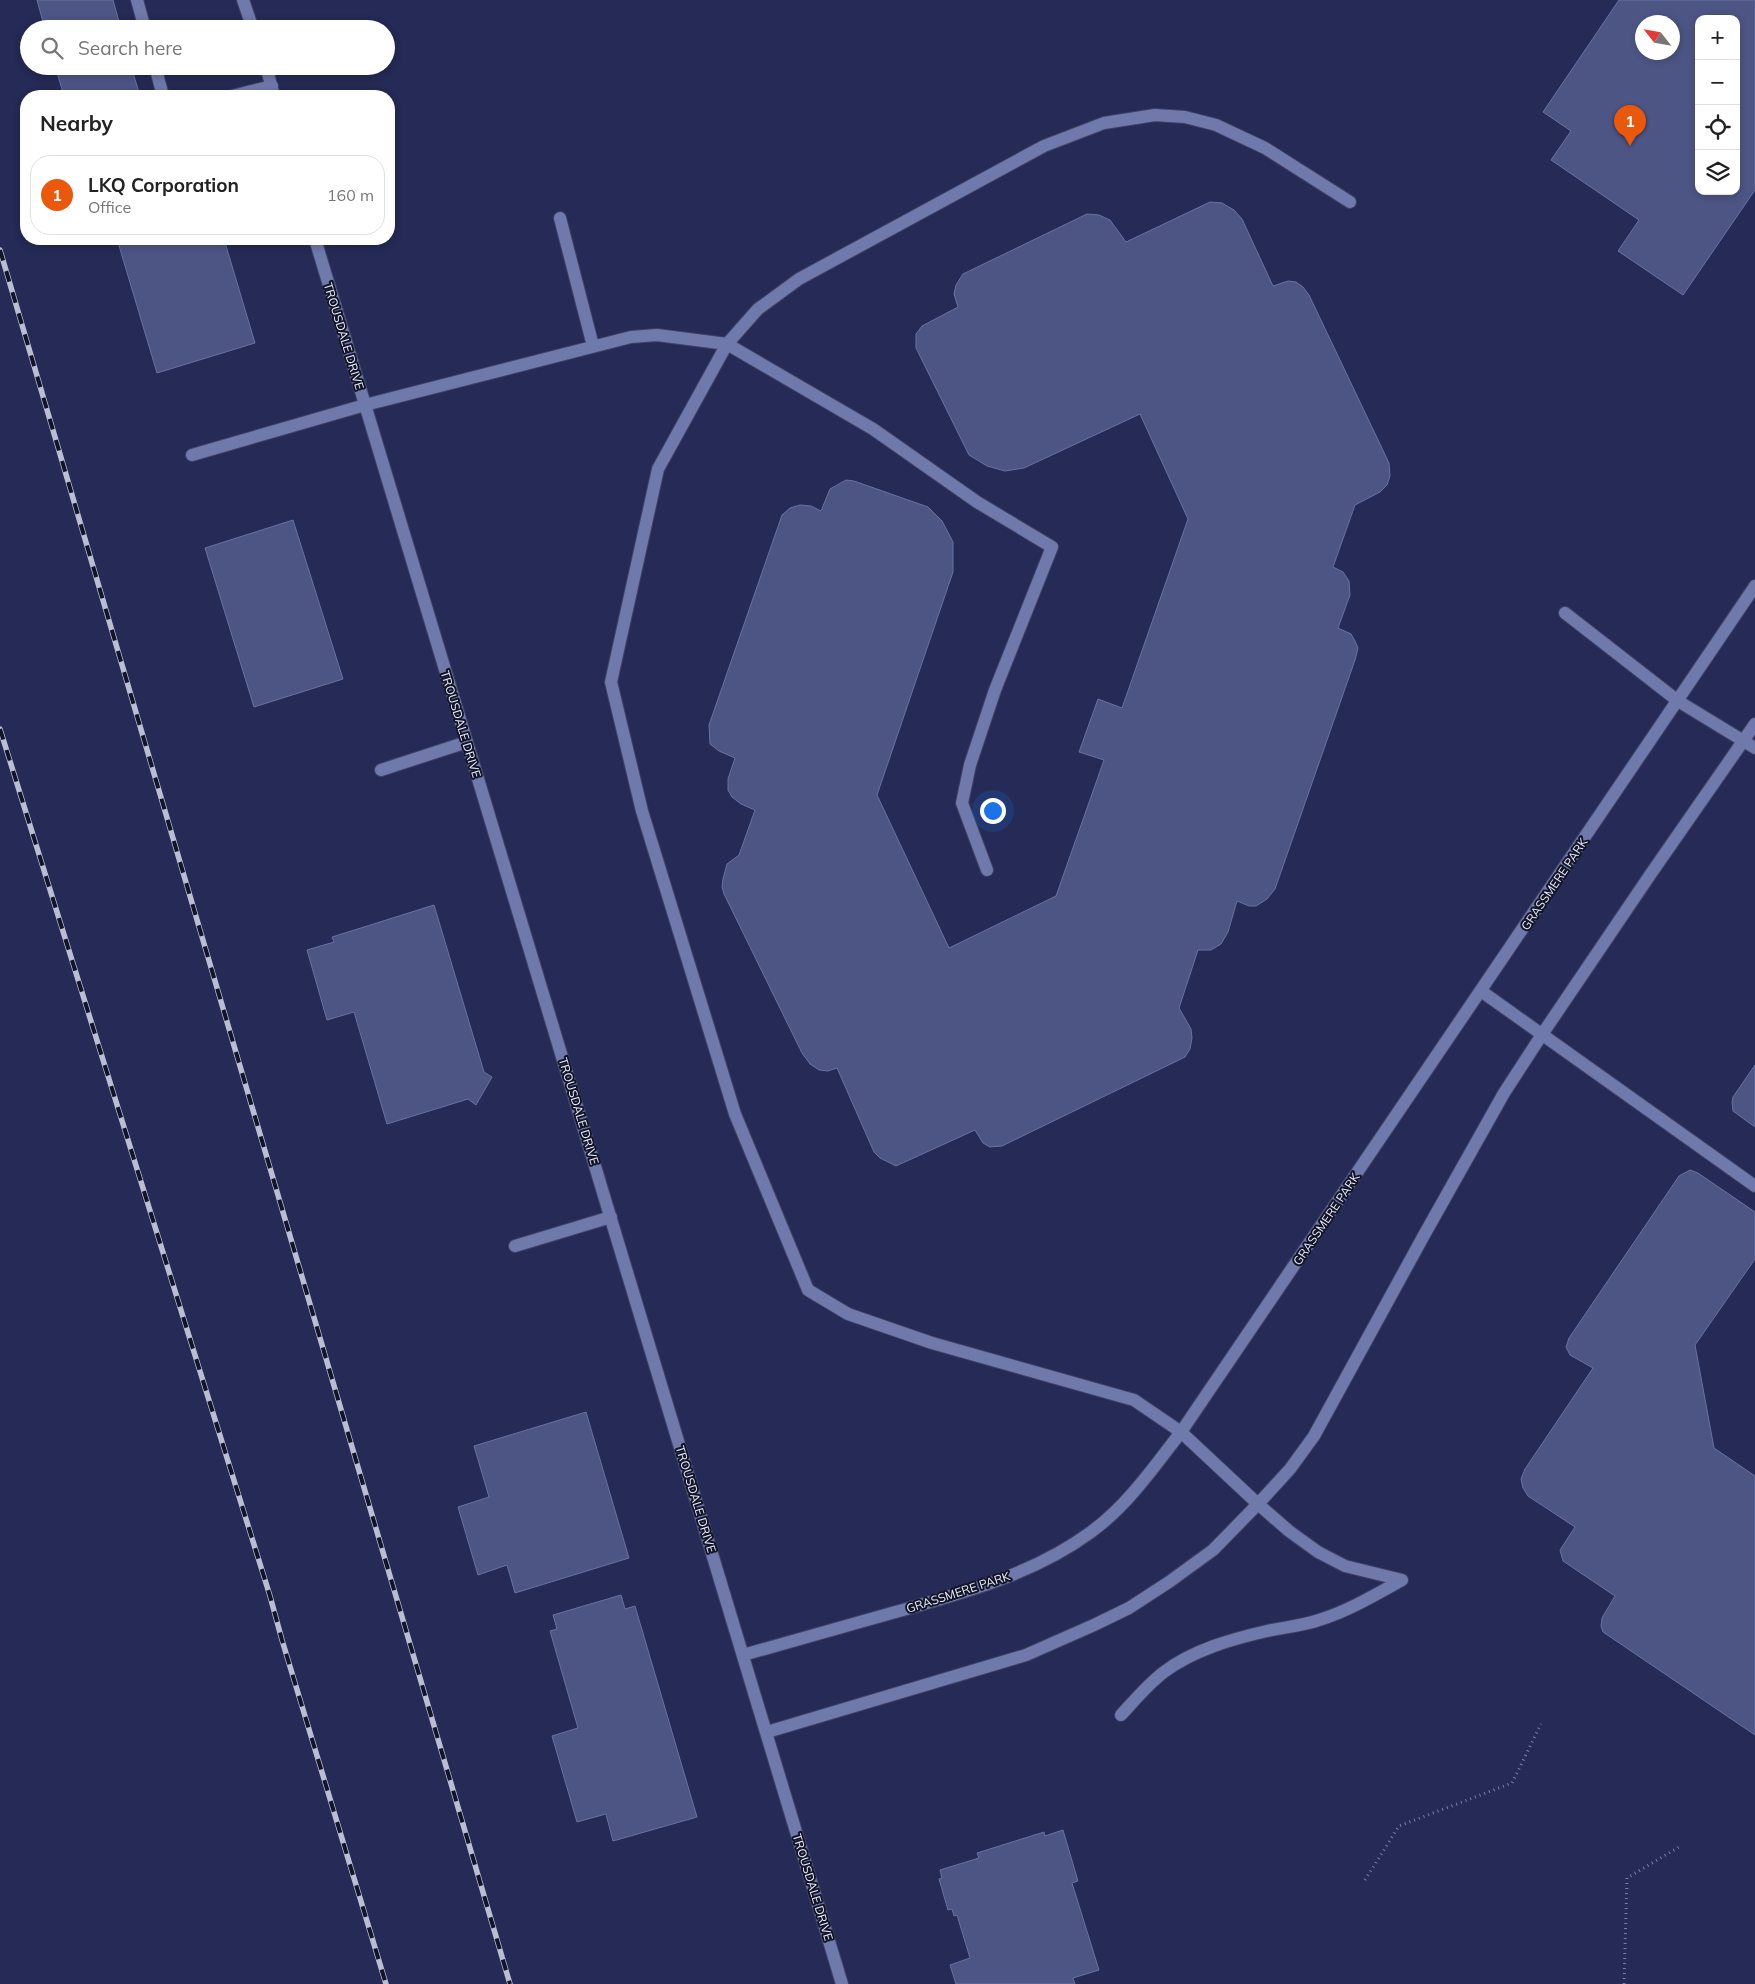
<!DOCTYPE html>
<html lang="en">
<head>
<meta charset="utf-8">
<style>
  :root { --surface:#fff; --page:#f6f6f6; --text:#222; --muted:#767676; --line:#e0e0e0; --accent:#ea580c }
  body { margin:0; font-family:Mulish,sans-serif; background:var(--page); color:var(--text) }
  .controls { position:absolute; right:15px; top:15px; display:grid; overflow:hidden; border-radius:10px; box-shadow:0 2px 8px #0003 }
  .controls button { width:45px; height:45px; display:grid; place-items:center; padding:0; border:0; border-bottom:1px solid var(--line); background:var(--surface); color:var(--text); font:25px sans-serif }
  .compass { position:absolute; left:1635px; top:15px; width:45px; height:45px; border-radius:50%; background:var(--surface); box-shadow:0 2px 8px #0003; rotate:301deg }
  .you { position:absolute; left:992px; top:810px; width:18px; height:18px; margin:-12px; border:4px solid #fff; border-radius:50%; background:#1a73e8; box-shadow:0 0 0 8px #1a73e833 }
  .badge { display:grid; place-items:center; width:32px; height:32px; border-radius:50%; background:var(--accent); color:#fff; font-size:16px; font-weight:700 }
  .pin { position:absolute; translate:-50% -41px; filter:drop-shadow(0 1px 2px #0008) }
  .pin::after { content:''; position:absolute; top:26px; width:18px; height:15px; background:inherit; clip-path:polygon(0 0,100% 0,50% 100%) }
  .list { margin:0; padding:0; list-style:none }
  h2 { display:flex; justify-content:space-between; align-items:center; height:65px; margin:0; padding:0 20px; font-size:21px }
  h2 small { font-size:16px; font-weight:400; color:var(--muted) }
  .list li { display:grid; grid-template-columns:32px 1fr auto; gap:15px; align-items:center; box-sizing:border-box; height:80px; margin:0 10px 10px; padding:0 10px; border:1px solid var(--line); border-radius:20px }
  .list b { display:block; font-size:19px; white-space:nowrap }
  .list p { margin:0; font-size:16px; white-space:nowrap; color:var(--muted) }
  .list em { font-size:16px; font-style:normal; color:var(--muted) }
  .icon { flex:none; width:28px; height:28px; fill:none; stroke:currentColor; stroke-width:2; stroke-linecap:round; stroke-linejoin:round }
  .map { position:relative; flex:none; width:1755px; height:1984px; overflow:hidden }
  .search { position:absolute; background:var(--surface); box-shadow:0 2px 8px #0003; left:20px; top:20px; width:375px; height:55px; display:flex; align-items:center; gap:12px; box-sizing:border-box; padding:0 18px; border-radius:28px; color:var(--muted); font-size:19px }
  .panel { position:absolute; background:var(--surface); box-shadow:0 2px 8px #0003; left:20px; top:90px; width:375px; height:155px; border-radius:20px }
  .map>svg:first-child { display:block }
  .building { fill:#4d5585; stroke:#6972a4; fill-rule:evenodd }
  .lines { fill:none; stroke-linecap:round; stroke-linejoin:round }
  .minor-casing { stroke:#404264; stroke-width:14 }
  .path { stroke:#7d809e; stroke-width:3; stroke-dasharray:1 4; stroke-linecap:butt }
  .minor { stroke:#6f79ab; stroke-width:12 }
  .rail-casing { stroke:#bbbed2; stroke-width:5.5 }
  .rail { stroke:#121529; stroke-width:4; stroke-dasharray:11; stroke-linecap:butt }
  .labels { text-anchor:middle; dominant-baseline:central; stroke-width:4; stroke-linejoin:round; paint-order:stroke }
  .street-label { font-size:12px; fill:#eceefa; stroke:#121529 }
</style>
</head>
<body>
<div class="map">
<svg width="1755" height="1984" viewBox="0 0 1755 1984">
  <rect width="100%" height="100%" fill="#252a56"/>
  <path class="building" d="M37 0H113L121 29H45Z
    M1619 0H1755V190L1683 295 1618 251 1639 220 1551 160 1571 131 1543 112ZM1699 19H1736V191H1699ZM1642 22H1672V52H1642Z
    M55 66H131L140 96H64Z
    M1210 202 1222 203 1234 210 1242 219 1273 286 1288 281 1296 282 1303 287 1309 295 1389 463 1390 476 1387 485 1380 492 1355 505 1333 567 1343 572 1349 581 1350 595 1338 628 1351 634 1355 641 1358 648 1355 660 1275 889 1267 899 1256 906H1249L1237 901 1228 932 1221 944 1211 950H1198L1179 1008 1191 1029 1192 1038 1190 1049 1185 1057 1002 1146 990 1147 983 1143 975 1130 896 1166 880 1158 874 1152 837 1068 828 1071 819 1070 810 1064 802 1053 724 894 722 887 723 879 727 864 739 855 755 810 741 804 732 797 728 790V779L735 758 719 751 710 744 709 725 782 515 790 508 800 505 811 506 821 511 830 489 846 480 854 481 928 507 942 521 953 542V572L877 795 949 948 1056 896 1104 760 1079 752 1098 699 1122 708 1188 519 1140 414 1024 468 1005 471 987 466 969 455 916 348V334L922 326 958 307 954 294 956 285 963 274 1087 214 1099 215 1110 220 1126 242Z
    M117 239H224L255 343 157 373Z
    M293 520 343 679 254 707 205 548Z
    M434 905 484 1072 492 1077 476 1105 468 1099 387 1124 354 1012 327 1020 307 950 334 942 332 937Z
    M1755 1065V1127L1737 1114 1733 1111 1732 1102 1733 1097Z
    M1690 1170 1698 1173 1755 1212V1259L1695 1345 1714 1448 1755 1476V1735L1603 1632 1601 1626 1602 1618 1615 1596 1563 1561 1560 1550 1575 1527 1528 1496 1523 1488 1521 1479 1525 1469 1593 1368 1570 1355 1566 1347 1569 1338 1679 1176Z
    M586 1412 629 1558 515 1593 507 1565 478 1575 458 1507 489 1497 474 1446Z
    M621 1595 625 1609 635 1606 697 1817 613 1841 606 1814 577 1822 552 1736 578 1728 550 1631 557 1629 553 1615Z
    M1063 1830 1078 1881 1072 1883 1099 1970 1073 1978 1075 1984H956L950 1965 970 1958 957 1915 954 1916 952 1909 948 1910 939 1879 942 1878 940 1870 979 1858 977 1853 1044 1832 1045 1836Z"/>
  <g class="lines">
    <g class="minor-casing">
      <path id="minor" d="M137 0 145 29
        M243 0 253 29
        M155 66 163 96
        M266 66 274 96
        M232 96 272 86
        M560 218 593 346
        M315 239 842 1984
        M192 455 365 405 631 337 657 335 727 344 658 469 611 682 642 811 735 1114 808 1290 848 1314 932 1343 1134 1400 1181 1432 1258 1504 1289 1531 1318 1552 1345 1566 1402 1580C1375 1595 1348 1611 1319 1620 1302 1626 1284 1627 1267 1631 1232 1639 1193 1650 1164 1672 1148 1684 1135 1700 1121 1715
        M1565 613 1678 701 1755 748
        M381 770 467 742
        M987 870 962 803 970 765 995 690 1052 547 977 502 873 429 727 344 758 309 799 279 1044 146 1104 123 1155 115 1185 117 1216 125 1265 148 1350 202
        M1481 991 1755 1186
        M515 1246 611 1217
        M743 1655C795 1640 847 1626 899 1611 966 1592 1034 1574 1091 1532 1127 1506 1154 1467 1181 1432L1755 586
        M767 1732 1026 1655 1094 1625 1129 1608 1169 1582 1213 1550 1258 1504 1290 1469 1314 1436 1423 1237 1504 1093 1543 1033 1650 875 1755 724"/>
    </g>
    <path class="path" d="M1365 1880 1399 1826 1512 1783 1541 1724
      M1624 1984 1627 1878 1679 1847"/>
    <use href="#minor" class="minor"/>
    <g class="rail-casing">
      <path id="rail" d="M0 250 510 1984
        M0 729 270 1596 282 1640 386 1984"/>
    </g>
    <use href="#rail" class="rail"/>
  </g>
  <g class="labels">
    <g class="street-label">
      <text transform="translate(344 336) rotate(73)">TROUSDALE DRIVE</text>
      <text transform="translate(461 724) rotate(73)">TROUSDALE DRIVE</text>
      <text transform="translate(1554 884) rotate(-56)">GRASSMERE PARK</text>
      <text transform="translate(579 1111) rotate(73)">TROUSDALE DRIVE</text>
      <text transform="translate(1326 1219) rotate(-56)">GRASSMERE PARK</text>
      <text transform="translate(696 1499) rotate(73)">TROUSDALE DRIVE</text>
      <text transform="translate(958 1592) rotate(-18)">GRASSMERE PARK</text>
      <text transform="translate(813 1887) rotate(73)">TROUSDALE DRIVE</text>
    </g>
  </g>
</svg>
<div class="controls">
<button>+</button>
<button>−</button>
<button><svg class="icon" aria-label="locate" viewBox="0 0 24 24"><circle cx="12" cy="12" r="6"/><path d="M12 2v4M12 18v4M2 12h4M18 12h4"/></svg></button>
<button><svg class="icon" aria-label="layers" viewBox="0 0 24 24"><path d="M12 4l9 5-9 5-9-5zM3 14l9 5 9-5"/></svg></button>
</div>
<svg class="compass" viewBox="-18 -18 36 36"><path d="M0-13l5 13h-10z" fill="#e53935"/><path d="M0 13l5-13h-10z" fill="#767676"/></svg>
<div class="you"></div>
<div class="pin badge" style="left:1630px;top:146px">1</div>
<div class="search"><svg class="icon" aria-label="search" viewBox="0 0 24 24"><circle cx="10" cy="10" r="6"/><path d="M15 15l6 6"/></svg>Search here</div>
<section class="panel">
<h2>Nearby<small></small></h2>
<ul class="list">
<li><span class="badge">1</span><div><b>LKQ Corporation</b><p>Office</p></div><em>160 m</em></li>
</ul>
</section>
</div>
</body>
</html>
